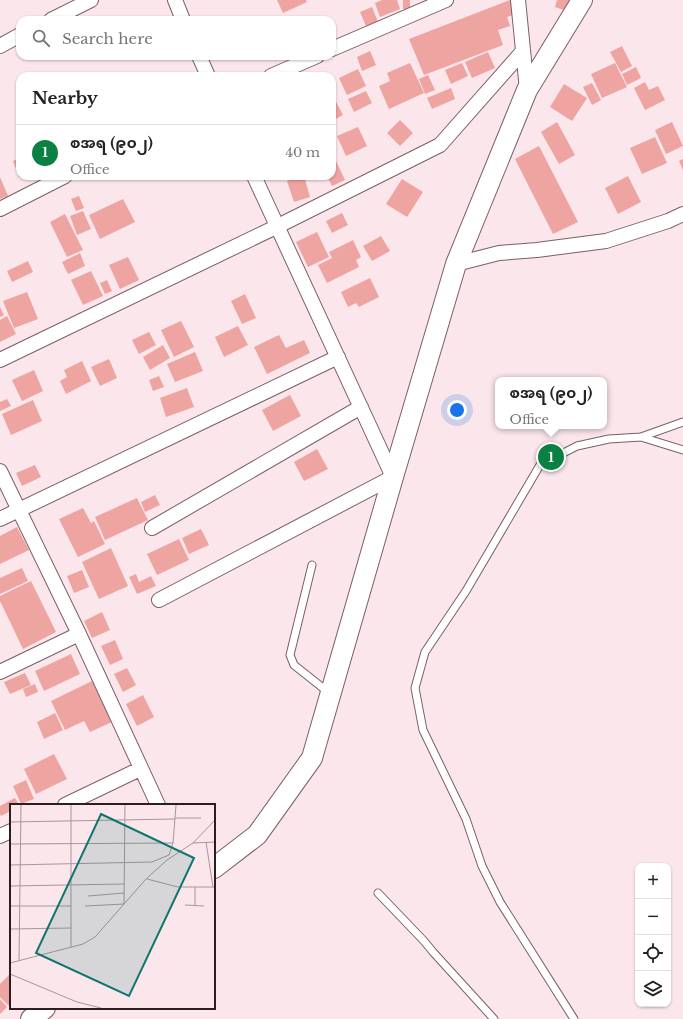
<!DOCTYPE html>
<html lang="en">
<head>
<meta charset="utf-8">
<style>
  :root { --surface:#fff; --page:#f2f2f2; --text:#222; --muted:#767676; --line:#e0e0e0; --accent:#0b8043 }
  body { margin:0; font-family:"Libre Baskerville","Noto Sans Myanmar",serif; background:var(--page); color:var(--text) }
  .controls { position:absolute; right:12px; bottom:12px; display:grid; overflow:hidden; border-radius:8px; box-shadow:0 1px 3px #0004 }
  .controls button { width:36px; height:36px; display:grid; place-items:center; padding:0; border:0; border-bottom:1px solid var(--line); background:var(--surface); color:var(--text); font:20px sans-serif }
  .you { position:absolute; left:457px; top:410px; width:14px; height:14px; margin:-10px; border:3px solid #fff; border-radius:50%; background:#1a73e8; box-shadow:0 0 0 6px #1a73e833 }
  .badge { display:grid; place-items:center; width:26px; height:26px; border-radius:50%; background:var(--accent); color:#fff; font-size:13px; font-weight:700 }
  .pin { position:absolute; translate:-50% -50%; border:2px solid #fff; box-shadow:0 1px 4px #0006 }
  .popup { position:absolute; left:495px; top:377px; width:112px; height:52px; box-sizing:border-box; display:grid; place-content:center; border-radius:8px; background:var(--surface); filter:drop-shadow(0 1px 3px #0005); font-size:13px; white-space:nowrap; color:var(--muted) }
  .popup b { font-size:15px; color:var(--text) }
  .popup::after { content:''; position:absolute; left:50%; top:100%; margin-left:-8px; border:8px solid transparent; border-top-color:var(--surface) }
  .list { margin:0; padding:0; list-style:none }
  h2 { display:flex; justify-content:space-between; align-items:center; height:52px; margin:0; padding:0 16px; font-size:17px }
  h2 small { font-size:13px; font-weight:400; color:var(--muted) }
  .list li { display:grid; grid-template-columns:26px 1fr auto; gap:12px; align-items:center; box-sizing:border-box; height:56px; padding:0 16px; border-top:1px solid var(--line) }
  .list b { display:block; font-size:15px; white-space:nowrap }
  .list p { margin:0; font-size:13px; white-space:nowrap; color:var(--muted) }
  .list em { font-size:13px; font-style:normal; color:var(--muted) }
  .icon { flex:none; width:22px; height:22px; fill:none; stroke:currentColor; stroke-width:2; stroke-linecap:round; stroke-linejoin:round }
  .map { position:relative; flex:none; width:683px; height:1019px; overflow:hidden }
  .search { position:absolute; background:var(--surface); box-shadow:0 1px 3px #0004; left:16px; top:16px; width:320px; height:44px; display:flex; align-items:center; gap:10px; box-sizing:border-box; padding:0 14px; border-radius:12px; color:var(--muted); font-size:15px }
  .panel { position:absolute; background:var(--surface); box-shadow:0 1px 3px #0004; left:16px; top:72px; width:320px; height:108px; border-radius:12px }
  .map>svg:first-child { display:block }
  .building { fill:#eea4a0 }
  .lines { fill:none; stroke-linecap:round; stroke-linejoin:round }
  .lane-casing { stroke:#7b5f65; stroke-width:9 }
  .street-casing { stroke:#7b5f65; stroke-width:16 }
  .secondary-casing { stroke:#7b5f65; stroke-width:22 }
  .lane { stroke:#fff; stroke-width:7 }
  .street { stroke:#fff; stroke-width:14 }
  .secondary { stroke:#fff; stroke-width:20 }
  .inset-road { fill:none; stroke:#a7969a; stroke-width:1 }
  .view { fill:#0f766e; fill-opacity:0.15; stroke:#0f766e; stroke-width:2 }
  .inset-edge { fill:none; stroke:#2a1e21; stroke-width:2 }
</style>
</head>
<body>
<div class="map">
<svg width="683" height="1019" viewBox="0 0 683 1019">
  <rect width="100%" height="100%" fill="#fae6eb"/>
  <path class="building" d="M277 0H306L307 2 283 13Z
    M382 0H397L400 9 380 17 375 3Z
    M403 0H410V9H403Z
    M510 0H513L518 13 507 17 510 26 498 30 503 45 424 75 409 39Z
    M557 0H574L570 12 555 7Z
    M372 7 378 22 366 26 360 12Z
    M622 46 632 66 621 72 610 52Z
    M370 51 376 65 362 71 357 57Z
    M488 52 495 68 472 78 465 62Z
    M410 63 424 93 389 109 379 86 390 81 387 73Z
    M462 63 468 76 451 84 445 70Z
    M615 63 627 87 602 98 591 74Z
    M636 67 641 78 627 85 622 74Z
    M358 69 366 86 347 95 339 78Z
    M428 75 435 90 425 94 419 79Z
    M645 82 649 90 658 86 665 100 645 110 634 88Z
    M592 83 601 100 592 105 583 87Z
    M564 84 587 98 572 121 550 107Z
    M451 88 455 99 432 109 427 98Z
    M366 91 372 103 354 112 348 99Z
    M332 94 343 115 332 121Z
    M400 120 413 133 400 146 387 133Z
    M557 122 575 155 559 164 541 132Z
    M672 122 683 146 666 154 655 130Z
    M358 127 367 146 346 156 337 136Z
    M655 137 667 163 642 174 630 148Z
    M539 146 578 222 553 234 515 159Z
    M20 158V177H19L13 161Z
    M335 159 345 180 332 186 327 176H332V160Z
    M683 159V170L679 161Z
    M302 176H304L310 197 294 202 287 181Z
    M628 176 641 202 618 214 605 188Z
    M0 177 8 196 0 199Z
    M402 179 423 192 407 217 386 204Z
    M79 196 84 208 76 211 71 199Z
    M123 199 135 222 100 239 89 215Z
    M83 211 91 229 77 235 70 216Z
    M342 213 348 225 332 233 326 221Z
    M65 214 83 250 67 257 50 222Z
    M317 232 329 257 308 267 296 242Z
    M381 236 390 251 372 261 363 246Z
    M353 240 361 257 356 260 359 267 327 283 318 265 332 258 329 252Z
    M80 253 85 266 68 274 62 262Z
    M128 257 139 280 120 289 109 265Z
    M28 261 33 272 12 282 7 271Z
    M91 271 103 296 83 305 71 280Z
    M370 278 379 297 359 307 356 303 348 307 341 292Z
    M107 280 112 291 105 294 100 283Z
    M27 292 38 319 14 328 3 301Z
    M245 294 256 318 242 324 231 301Z
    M0 307 4 315 0 317Z
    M7 316 16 334 0 342V320Z
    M181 321 194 347 174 357 161 330Z
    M238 326 248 345 224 357 215 337Z
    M149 332 156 345 139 354 132 340Z
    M279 335 286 348 304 340 310 353 267 374 254 347Z
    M163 345 170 358 150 370 143 357Z
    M195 352 203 371 175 382 167 364Z
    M109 359 117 378 100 386 91 367Z
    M82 361 91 381 66 394 60 381 67 377 64 370Z
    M34 370 43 391 22 401 12 380Z
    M159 376 164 387 153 391 149 380Z
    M187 388 194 407 166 417 160 398Z
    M290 395 301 416 273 431 262 410Z
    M7 399 11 406 0 411V402Z
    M33 400 42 421 11 435 2 414Z
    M317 449 328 469 304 481 294 462Z
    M35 465 41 477 22 486 16 473Z
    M155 495 160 505 145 512 141 502Z
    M137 498 148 520 105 540 95 517Z
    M83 508 91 523 94 521 105 544 78 557 59 519Z
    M17 527 29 550 0 564V536Z
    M201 529 209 545 189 554 182 538Z
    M179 539 189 560 157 575 147 554Z
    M111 548 128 586 99 599 82 562Z
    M22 568 28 581 0 594V578Z
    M82 570 89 587 74 593 67 576Z
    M136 574 139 582 151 576 156 586 137 594 129 577Z
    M31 581 56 632 23 649 0 601V596Z
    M102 612 110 630 92 638 84 621Z
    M115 640 123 659 110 665 101 646Z
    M71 654 80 674 44 691 35 671Z
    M127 668 136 685 123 692 114 674Z
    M25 673 31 685 10 694 4 682Z
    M92 681 112 722 90 732 84 721 65 730 51 701Z
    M35 684 38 692 26 697 23 689Z
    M143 695 154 717 137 726 126 704Z
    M55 713 63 730 44 739 37 722Z
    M54 754 67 779 36 794 24 769Z
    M26 780 34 799 21 804 13 786Z
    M15 798 19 805H11V811L1 816 0 814V806Z
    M11 973V1006L10 1007 0 997V984Z
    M0 999 7 1007 0 1014Z"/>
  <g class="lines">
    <g class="lane-casing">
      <path id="lane" d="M641 437 683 422
        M312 565 290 655 294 665 328 692
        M378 893 424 941 433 952 494 1019
        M574 1019 500 902 482 866 466 819 423 730 415 688 425 652 466 591 540 465 577 446 609 439 641 437 683 450"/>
    </g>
    <g class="street-casing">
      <path id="street" d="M175 0 183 20
        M518 0 527 90
        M51 20 91 0
        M0 46 20 35
        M332 49 446 0
        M199 56 208 76
        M271 76 317 56
        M0 209 65 176
        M456 264 499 253 537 250 606 241 668 221 683 214
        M0 360 278 226 440 145 523 51
        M0 471 79 634 158 805
        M0 519 338 357
        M152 528 361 407
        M159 600 393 477 254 176
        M0 672 79 634
        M65 805 140 769
        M0 836 11 831"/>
    </g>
    <g class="secondary-casing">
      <path id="secondary" d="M214 868 257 835 312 758 393 477 456 264 527 90 582 0
        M31 1019 45 1008"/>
    </g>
    <use href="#lane" class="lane"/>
    <use href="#street" class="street"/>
    <use href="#secondary" class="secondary"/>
  </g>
  <g transform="translate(10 804)">
    <rect width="205" height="205" fill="#fae6eb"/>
    <path class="inset-road" d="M165 14H191M0 18 165 15M196 38 203 83M183 39 205 38M0 40 163 39M159 51 163 39 166 1M0 61 142 58 159 51M137 75 168 83H205M0 82 114 80M185 83V102M78 92 114 89M175 101 194 102M0 102H61M75 102 114 100 115 1M0 125 61 124M61 143V1M9 157 11 1M0 159 73 140 85 133 136 75 157 56 183 39 205 16M0 170 67 198 91 204"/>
    <path class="view" d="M91 10 184 54 119 192 26 149Z"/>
    <rect width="205" height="205" class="inset-edge"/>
  </g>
</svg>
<div class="controls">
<button>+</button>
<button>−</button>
<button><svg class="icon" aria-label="locate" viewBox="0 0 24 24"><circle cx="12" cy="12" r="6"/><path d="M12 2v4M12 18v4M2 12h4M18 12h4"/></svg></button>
<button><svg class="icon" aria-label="layers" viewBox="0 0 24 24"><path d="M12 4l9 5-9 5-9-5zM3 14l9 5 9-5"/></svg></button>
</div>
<div class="you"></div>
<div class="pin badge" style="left:551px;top:457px">1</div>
<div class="popup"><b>စအရ (၉၀၂)</b>Office</div>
<div class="search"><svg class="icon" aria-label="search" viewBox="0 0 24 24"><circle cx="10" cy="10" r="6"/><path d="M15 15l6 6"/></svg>Search here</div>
<section class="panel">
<h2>Nearby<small></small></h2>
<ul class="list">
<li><span class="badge">1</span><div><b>စအရ (၉၀၂)</b><p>Office</p></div><em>40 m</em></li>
</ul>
</section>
</div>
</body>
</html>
